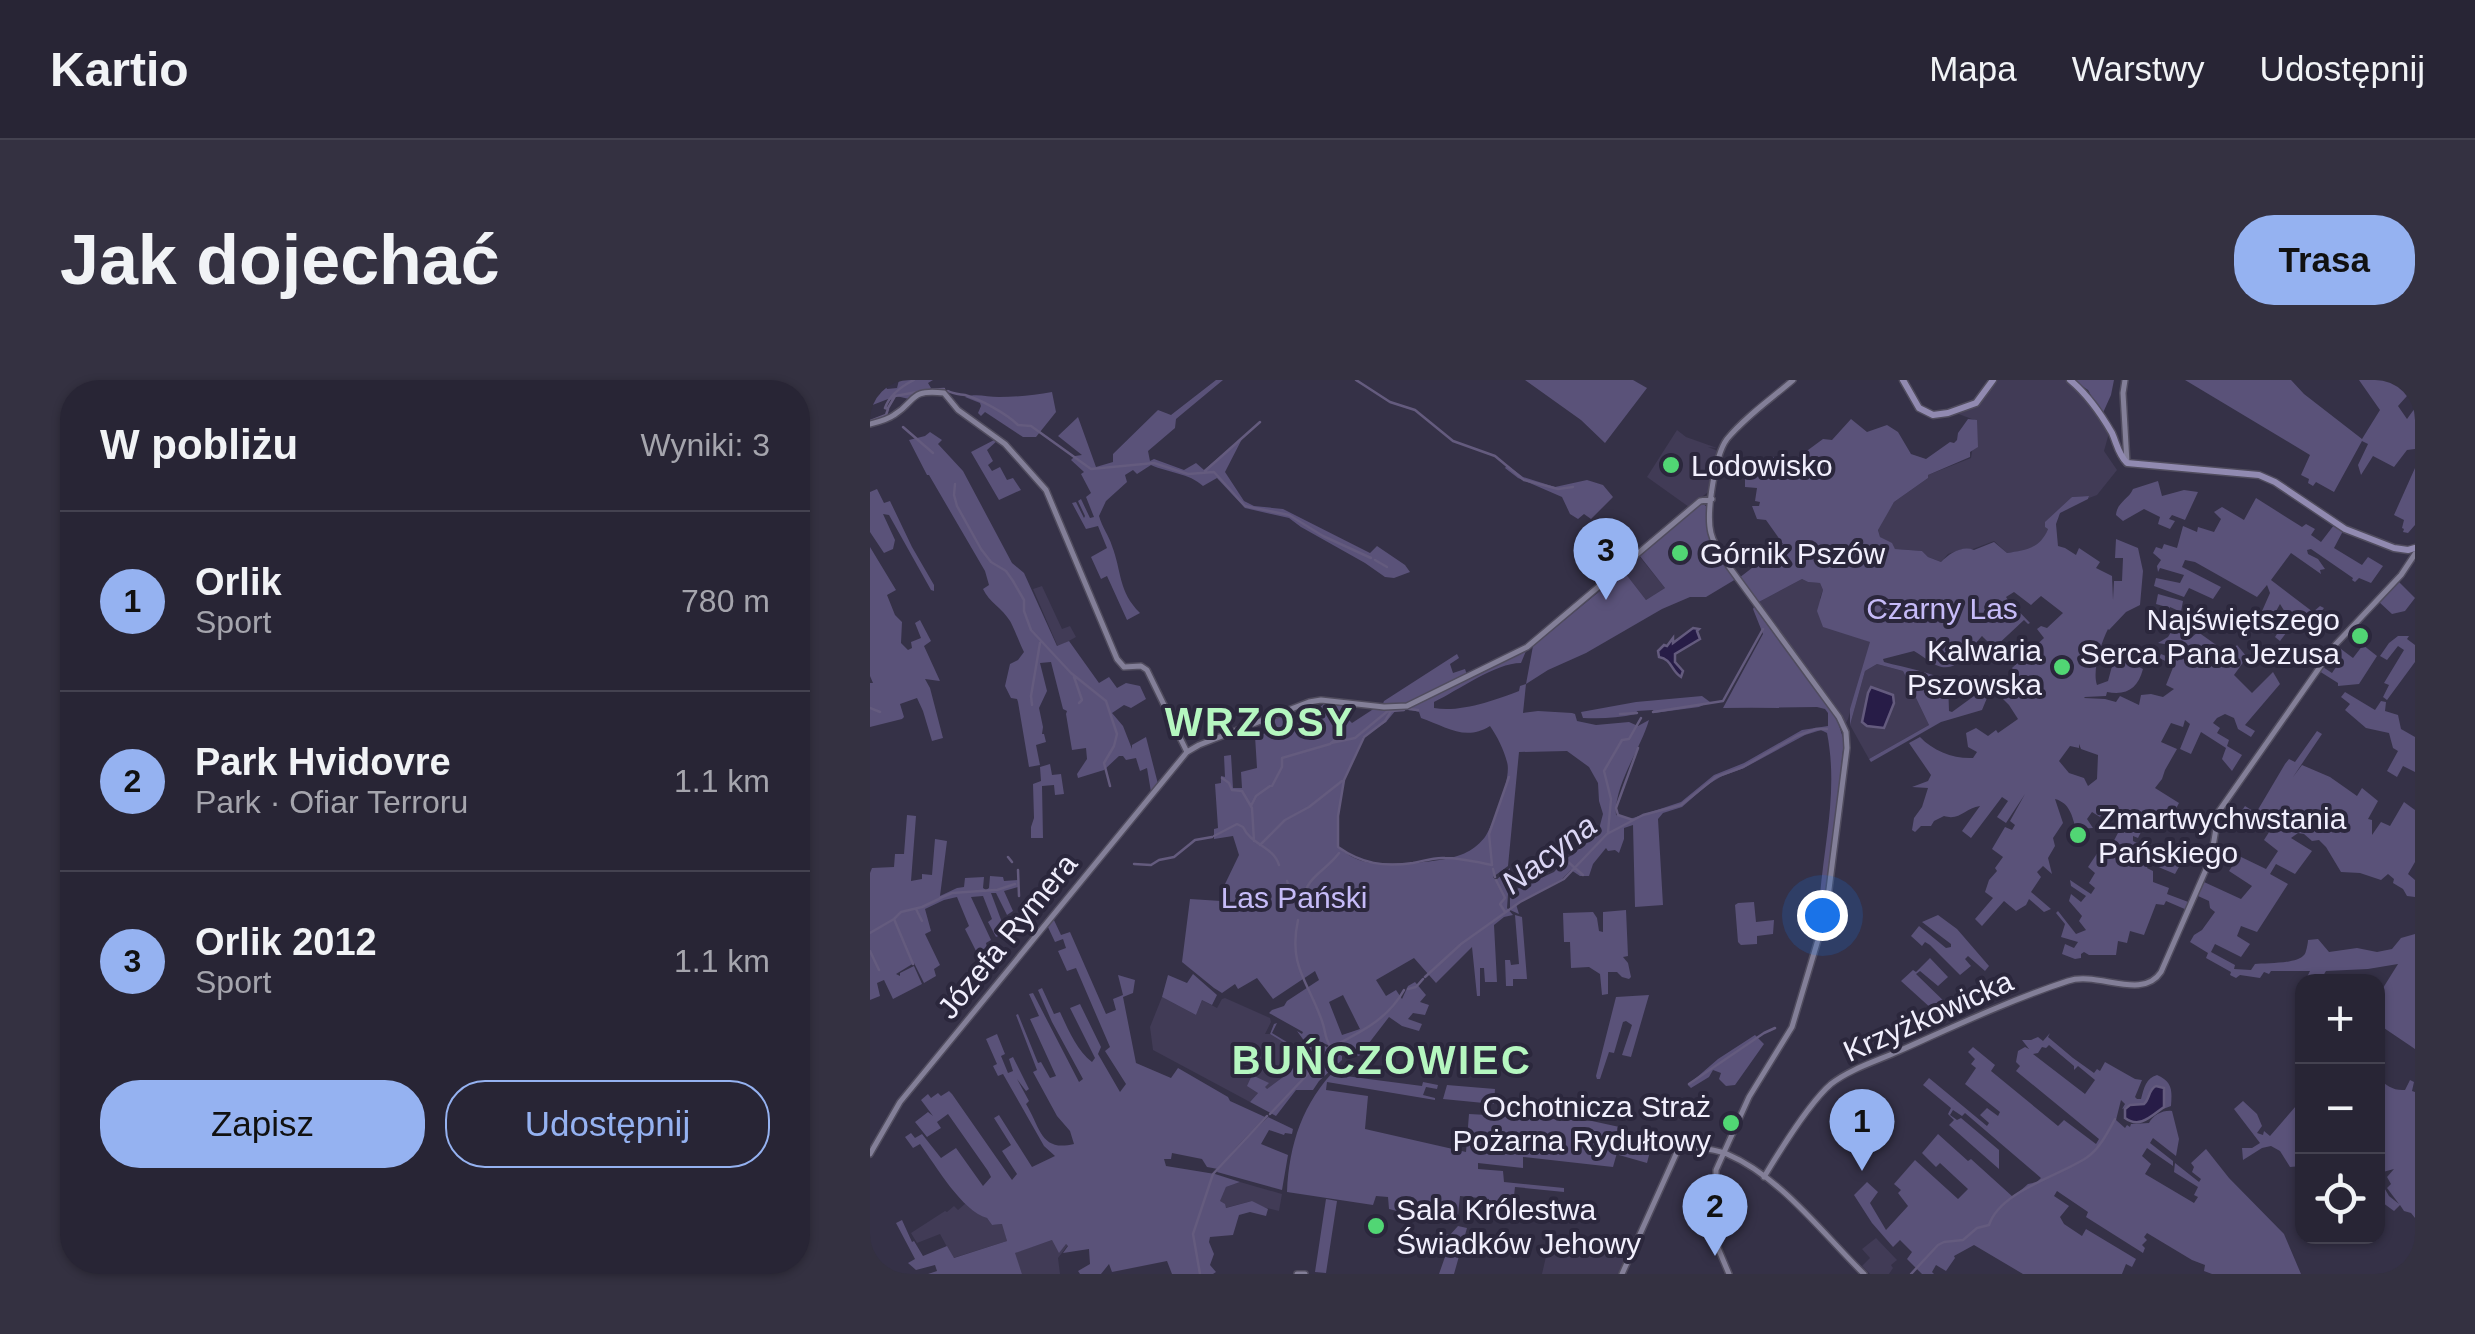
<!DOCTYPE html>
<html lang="pl">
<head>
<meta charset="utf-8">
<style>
  :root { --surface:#282535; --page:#343141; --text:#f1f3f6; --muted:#a5a5ad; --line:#444250; --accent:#95b2f1 }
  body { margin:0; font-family:Arial,sans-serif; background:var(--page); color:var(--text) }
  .controls { position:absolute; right:30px; bottom:30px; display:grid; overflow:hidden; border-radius:20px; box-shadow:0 2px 8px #0004 }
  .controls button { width:90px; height:90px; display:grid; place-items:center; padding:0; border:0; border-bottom:2px solid var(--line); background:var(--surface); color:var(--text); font:50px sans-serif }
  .you { position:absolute; left:952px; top:535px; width:35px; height:35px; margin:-25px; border:8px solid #fff; border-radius:50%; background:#1a73e8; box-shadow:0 0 0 15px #1a73e833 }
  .badge { display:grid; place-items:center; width:65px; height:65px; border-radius:50%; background:var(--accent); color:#111; font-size:32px; font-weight:700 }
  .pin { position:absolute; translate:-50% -82px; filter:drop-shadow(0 2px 5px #0008) }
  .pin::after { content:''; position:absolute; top:52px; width:35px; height:30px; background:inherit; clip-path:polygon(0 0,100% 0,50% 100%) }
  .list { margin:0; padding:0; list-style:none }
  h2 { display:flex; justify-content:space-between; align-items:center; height:130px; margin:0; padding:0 40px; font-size:42px }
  h2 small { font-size:32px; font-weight:400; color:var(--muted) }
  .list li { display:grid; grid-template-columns:65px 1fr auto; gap:30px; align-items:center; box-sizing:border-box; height:180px; padding:0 40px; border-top:2px solid var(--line) }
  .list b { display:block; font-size:38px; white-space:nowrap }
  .list p { margin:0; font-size:32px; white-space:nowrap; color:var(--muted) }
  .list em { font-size:32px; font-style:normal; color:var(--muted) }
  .actions { display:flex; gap:20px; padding:30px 40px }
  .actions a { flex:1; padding:22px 0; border:2px solid var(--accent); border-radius:40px; text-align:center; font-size:35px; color:var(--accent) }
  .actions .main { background:var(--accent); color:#111 }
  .icon { flex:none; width:55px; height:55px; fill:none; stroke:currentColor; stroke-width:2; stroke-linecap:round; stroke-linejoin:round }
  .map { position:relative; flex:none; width:1545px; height:894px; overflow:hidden; border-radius:40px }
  header { display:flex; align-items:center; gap:60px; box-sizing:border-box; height:140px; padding:0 50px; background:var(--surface); border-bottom:2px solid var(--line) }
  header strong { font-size:48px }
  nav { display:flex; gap:55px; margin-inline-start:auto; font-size:35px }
  .intro { display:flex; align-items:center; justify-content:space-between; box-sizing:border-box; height:240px; padding:0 60px }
  h1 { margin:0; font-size:70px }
  .button { padding:25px 45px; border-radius:40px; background:var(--accent); color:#111; font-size:35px; font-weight:700 }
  main { display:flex; gap:60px; padding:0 60px }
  aside { flex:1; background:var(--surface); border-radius:40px; box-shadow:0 2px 8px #0004 }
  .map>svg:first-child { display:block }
  .built { fill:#413b56 }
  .green { fill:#5a5279; fill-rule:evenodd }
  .water { fill:#271c47; stroke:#645b7e; stroke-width:2.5 }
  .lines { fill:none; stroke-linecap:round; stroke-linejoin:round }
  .stream { stroke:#645b7e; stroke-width:2.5 }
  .tertiary-casing { stroke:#504c5e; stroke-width:8 }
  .secondary-casing { stroke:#504c5e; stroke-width:9 }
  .tertiary { stroke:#837f98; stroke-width:5 }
  .secondary { stroke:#918ab1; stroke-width:6 }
  .poi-dot { fill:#51d674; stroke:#2b273c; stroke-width:4 }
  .labels { text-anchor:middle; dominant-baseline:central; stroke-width:8; stroke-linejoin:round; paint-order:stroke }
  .poi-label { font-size:30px; fill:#f1effd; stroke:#2b273c; text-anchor:start }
  .park-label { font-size:30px; fill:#c6bbf8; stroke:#2b273c }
  .street-label { font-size:30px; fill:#f1effd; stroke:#2b273c }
  .water-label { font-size:32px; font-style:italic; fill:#dbd6f5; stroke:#2b273c }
  .district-label { font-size:40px; font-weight:bold; letter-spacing:2.5px; fill:#b5f7c0; stroke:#2b273c }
</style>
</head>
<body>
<header>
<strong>Kartio</strong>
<nav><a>Mapa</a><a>Warstwy</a><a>Udostępnij</a></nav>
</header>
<div class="intro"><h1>Jak dojechać</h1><a class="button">Trasa</a></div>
<main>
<aside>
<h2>W pobliżu<small>Wyniki: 3</small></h2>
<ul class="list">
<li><span class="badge">1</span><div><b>Orlik</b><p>Sport</p></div><em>780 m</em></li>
<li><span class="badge">2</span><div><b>Park Hvidovre</b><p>Park · Ofiar Terroru</p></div><em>1.1 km</em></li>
<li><span class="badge">3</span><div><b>Orlik 2012</b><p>Sport</p></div><em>1.1 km</em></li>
</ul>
<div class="actions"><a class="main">Zapisz</a><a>Udostępnij</a></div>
</aside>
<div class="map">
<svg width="1545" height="894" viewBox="0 0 1545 894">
  <rect width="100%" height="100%" fill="#353147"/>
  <path class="built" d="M1126 0H1197L1218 24 1239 53 1234 71 1247 90 1227 115 1219 118 1218 116 1202 117 1178 149 1174 159 1159 170 1137 173 1124 161 1103 169H1092L1078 174 1071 182 1058 177 1052 171 1025 169 1010 157 1008 149 1016 134 1024 122 1058 98V95L1101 78 1107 41 1086 33 1110 22Z
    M807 50 816 57 847 68 838 67 848 71 842 109 819 127 777 97Z
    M769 176 795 208 776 220 752 189Z
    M932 199 938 202 950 203 953 210 950 218 981 255 1001 262 978 339 974 347 887 223Z
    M172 206 192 249 200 246 206 257 188 267 163 209Z
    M1007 284 1033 291 1059 345 999 379 980 345 995 291Z
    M292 617 326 635 332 620 347 628 352 619 355 618 400 638 401 642 395 654H400L418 665 429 679 426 686 416 691 412 695 413 697 396 710 394 707 398 704 388 713 380 722 283 670 280 647Z
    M370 802 412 814 409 831 388 826 382 821 355 828 349 822 356 807Z
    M96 823 117 838 122 845 133 844 137 861 83 878 70 854 47 863 41 853 75 831 77 832 84 826 88 830Z
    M1006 858 1027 880 1021 885 1023 888 1019 894H1000L992 886 1000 878 992 869Z
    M680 859 746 870 755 873 757 875 748 894H672Z
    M182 860 198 865 188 878 190 894H152L144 873Z"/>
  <path class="green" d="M29 0H63L58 3 61 8C55 14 46 12 39 19L26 16 22 20 18 19 0 26V3H14L17 9 27 8Z
    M346 0H353L306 39 305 48 278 71 280 81 284 79 314 90 326 83 334 90 373 57 355 92 374 121 384 126 413 129 500 173 507 166 535 185 540 192 524 198 515 197 495 183 431 147 419 138 375 128 347 98 333 106C319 93 299 93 281 85L267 94 263 90 255 95 257 102 236 121 229 136C232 147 239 156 242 166 252 192 248 211 270 233L257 240 237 196 231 199 221 177 237 168 228 146 216 149 202 123 206 122 214 138 215 136 208 121 211 119 220 138 224 137 216 117 221 113 211 94 214 92 201 80 205 76 212 75 188 56 208 37 226 87 243 82V74L288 30 301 35Z
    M655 0H763L777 8 735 63 711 40Z
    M1203 0H1244L1241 15 1232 35 1218 10Z
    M1315 0H1421L1434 14 1492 59 1510 30 1489 0H1545V7L1528 26 1537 39 1545 28V69L1537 70 1524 87 1503 76 1491 95 1488 85 1498 64 1492 61 1464 112 1446 102 1443 106 1438 103 1439 99 1431 95 1440 75Z
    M182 12 186 32 166 57H153L115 32 111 36 108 33 111 26 110 23 95 17C106 13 117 17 129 17 147 17 165 15 182 12Z
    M981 39 997 52 1017 45 1028 52 1041 74 1056 79 1080 62 1084 63 1087 60 1088 53 1098 39 1107 40 1108 67 1100 72V77L1058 95V98L1024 122 1008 150 1010 157 1022 163 1025 169 1052 171 1058 177 1071 182C1079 174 1092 165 1104 170L1124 162 1137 173C1155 170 1170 169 1178 149L1175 147V142L1202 117 1219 116 1218 119 1190 133 1186 144 1188 166 1195 168 1206 175 1209 168 1230 182 1226 188 1242 196 1243 220 1244 201H1252L1253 178H1245L1246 159 1268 168 1273 191 1270 225 1256 232 1239 250 1238 249C1231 263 1222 291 1227 305L1238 301 1245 275 1273 289C1268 308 1257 316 1237 312L1236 316 1215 317 1214 318 1235 319 1246 322 1250 316 1269 325 1271 315 1281 314 1293 317 1304 309 1296 305 1304 285 1289 278 1291 274 1308 281 1311 274H1319L1308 267V262L1294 264 1288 263 1298 257 1301 252 1286 247 1293 226 1286 224 1288 214 1313 221 1311 232 1300 227 1296 235C1307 240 1312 250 1322 257L1328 252 1359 274 1367 265 1377 277 1364 295 1382 313 1403 292 1410 304 1375 345 1385 351 1381 357 1368 349 1364 338 1355 334 1347 338 1343 343 1350 348 1347 353 1359 360 1357 366 1372 375 1362 391 1352 379 1356 368 1331 352 1321 374 1310 369 1320 344 1315 340 1313 347 1301 343 1291 362 1307 369 1295 390 1292 399 1285 408 1309 423 1297 446 1278 438 1268 458 1263 456V461L1310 485 1305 494 1279 483 1277 488 1283 491V502L1299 508 1297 514 1321 523 1317 530 1296 521 1294 525 1286 524 1274 555 1260 551 1257 563 1248 561 1246 575H1219L1214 572 1211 574V578L1205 579 1192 574 1195 564 1204 568 1208 562 1191 557 1195 544 1186 533 1188 531 1206 554 1216 550 1209 541 1212 536 1199 521 1201 514 1211 522 1216 516 1201 506 1200 500 1221 514 1225 508 1219 503 1225 493 1218 487 1232 466 1239 470 1249 451 1254 453 1258 441 1252 436 1246 438 1234 431 1230 437 1222 432 1217 439 1223 448 1206 449C1202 436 1200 423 1185 419L1193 443 1183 458 1185 466 1178 478 1182 494 1173 486 1167 492 1171 497 1161 512 1181 529 1174 532 1159 519 1156 525 1146 531 1134 521 1112 546 1105 539 1123 518 1115 512 1119 500 1127 491 1125 488 1133 477 1122 469 1135 447 1142 450 1145 445 1140 441 1155 414 1136 443 1127 437 1138 421 1132 417 1101 458 1092 451 1110 426C1095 428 1090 441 1074 436L1064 441 1061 446H1051L1045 452 1042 450 1044 438 1052 427 1058 408 1042 407 1058 401 1061 395 1039 363 1050 357C1063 371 1084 379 1103 378L1107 372 1098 367 1096 353 1106 348 1118 356 1126 350 1128 353 1148 339 1139 325 1123 309 1124 307 1147 294 1142 288 1174 258 1167 249 1171 246 1177 248 1193 233 1171 216 1161 225 1144 212 1136 217 1138 220 1160 243 1158 244 1154 240 1124 268 1112 256C1099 270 1087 295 1066 285 1058 281 1051 275 1044 271L1013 279 1014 282C1036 288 1057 291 1078 301L1079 331 1082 332 1115 308 1122 306 1112 330 1071 342 1001 382 999 379 1059 345 1033 291 1007 284 995 291 980 345V329L1000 262 953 247 947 231 953 210 950 203 938 202 932 199 887 223 869 198 913 164 896 140 887 139 882 126H889L890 122 885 121 887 108 875 107V97L883 98 885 84 904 77 909 81 919 84 953 59 962 60ZM1209 364 1211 369 1228 375 1227 399 1218 406 1214 398 1199 393 1189 381 1200 366 1209 368Z
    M60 52 72 60 68 64 93 91 142 183 154 193 187 266 199 261 229 303 239 297 247 308 256 303 270 306 276 319 261 328 254 325 242 333 253 346 262 369V365L276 357 288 404 281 412 277 388 270 391 266 378 256 380 253 376H249L234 390 208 398 207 394 217 379 216 368 202 370 196 334 197 331 193 329 181 282 170 283 177 311 169 328 173 347 172 354H174L176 362 166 365 170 385 159 387 148 322 147 319 141 318 135 306 140 284 148 280 154 272C150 264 144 248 140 241 132 228 119 222 113 209L119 205 115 191 59 95H57L39 60 55 56Z
    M126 59 128 60 117 70 123 81 118 85 122 91 130 87 137 100 143 98 151 110 129 120 101 72Z
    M637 85 653 97 685 107 717 100 733 105 743 117 721 139 714 134 708 139 700 134 692 117 648 98 635 88Z
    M1545 88V145L1538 153 1533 152 1534 149 1532 148 1534 140 1524 135Z
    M1288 101 1292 116 1314 110 1328 112 1315 140 1302 135 1299 139 1305 141 1300 149 1288 144 1290 137 1274 129 1253 141 1246 135C1247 122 1259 119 1263 109Z
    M7 109 14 123 20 121 42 167 64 205V211L61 210 19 135 13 134 25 160 23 169 14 173 0 152V112Z
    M1386 118 1432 147 1436 144 1445 149 1441 155 1451 162 1464 145 1473 151 1464 168 1492 185 1498 177 1513 186 1501 203 1489 198 1485 202 1482 200 1483 198 1441 169 1437 170 1438 174 1448 179 1455 189 1450 190 1451 194 1421 173 1401 200 1443 232 1450 226 1454 228 1448 236 1453 239 1448 245 1426 240 1410 261 1405 257 1418 237 1410 224 1394 253 1385 247 1400 213 1397 205 1387 217 1325 182 1315 180 1312 187 1351 207 1343 219 1319 208 1314 217 1284 206 1286 198 1310 203 1314 195 1290 188 1288 192 1287 186 1291 180 1283 173 1286 167 1292 169 1294 164 1307 168 1313 146 1327 152 1328 147 1344 152 1351 139 1344 132 1352 127 1374 140Z
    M831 122 837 127C838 161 844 172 866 199L836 217H820L792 229 716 273 678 290 656 304 653 333 668 331 702 333 705 334 707 341 726 345 759 342 768 346 779 340C771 368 744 405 746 435L760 439 811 422 844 395 874 383 932 350 958 346V333L955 329 947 327 853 328 893 254 883 229 884 227 967 339 974 361 957 516 950 515C955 459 968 409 957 353L951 350 935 355 874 388 852 396 837 405 812 427 793 433 788 439 793 525 765 527 763 445 754 448V459L749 473 745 470 738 471 736 468 723 484 719 496H710L701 490 692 499 646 524 649 534 640 530V512L684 492 695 480 722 459 729 449 733 434 729 421 728 403 719 387 697 371 649 372 638 486 623 497 626 500 640 488 637 528 643 535 634 537 624 545 627 602H615L614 588H610V616H607L602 567 566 603 544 578 506 600 516 616 526 610 532 619 538 606 545 602 556 615 550 622 559 625 555 635 543 633 538 639 552 644 549 651 532 646 519 637 489 676 473 672 436 655 472 676V680L449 701 443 710H426L406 736 380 722 388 713 377 706 382 695 399 703 395 707 397 709 413 697 412 695 426 686 429 678 418 665 400 654 404 644 407 643 402 653 420 664 436 680 443 673 427 651 432 654 433 652 399 633 402 630 414 626 417 621 449 600 445 591 403 619 387 598 368 609 365 604 352 613 344 608 312 582 320 519 351 521 355 504 369 475 363 456 344 459V449L348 448 345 404 351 403V396L355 397 354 376 361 375 363 408H372L371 392 387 388 385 356 408 350 403 338 412 335 414 347 430 345 456 322 480 325 471 332 482 343 505 328 526 330 516 342 493 357 474 400 468 436V467C476 474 486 480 496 482 518 486 578 483 597 472 604 469 611 462 615 457 624 443 642 397 637 382 634 370 627 356 620 346 595 362 575 346 551 338L549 332 538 329 656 271 651 283C625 283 589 310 564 322V328C589 333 626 320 649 311L650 306 656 304 663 266 742 201 752 189 776 220 795 208 769 175ZM473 615 490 649 472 655 459 622Z
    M0 167 26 210 17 215 25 235 32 242 31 263 38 270 42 268 41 262 51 258 45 243 50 240 61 261 54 266 70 301 55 299 60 308 73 358 62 361 53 331 47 318 30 324 34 337 32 339 0 347V303H3L0 296Z
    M1528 201 1545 218 1535 231 1522 234 1508 221Z
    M1528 256H1539L1537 259 1545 265V282L1517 320 1513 317 1519 305 1514 303 1534 270 1528 266 1517 280 1510 276 1519 263Z
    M1493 265 1507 276 1489 304 1468 306V303L1449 291 1453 287 1462 293 1466 287 1457 280 1467 266 1483 278Z
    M587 274 589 278 580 284 583 293 595 289 597 295 535 325 512 326 514 321Z
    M1475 312 1505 330 1511 321 1516 322 1515 331 1528 335 1531 349 1545 357V392L1533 386 1527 397 1517 391 1528 371 1523 368 1519 353 1496 348 1475 330 1480 324 1471 317Z
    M832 316 840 322 829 327 784 333 783 330 767 331 766 334C748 338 731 339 713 338L711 332 766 322Z
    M1447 351 1452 354 1423 397 1432 385 1460 397 1487 416 1492 408 1508 421 1498 439 1502 440V455L1511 442 1520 446 1534 422 1545 430V482L1538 494 1545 500V517L1537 516 1533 509 1523 503 1524 499 1518 494 1511 500 1490 493 1471 492 1456 467 1449 460 1442 461 1434 454 1428 453 1421 458 1442 471 1425 494 1406 484 1400 494 1418 504 1387 552 1371 546 1367 556 1380 564 1371 577 1345 564 1341 572 1365 585 1364 589 1381 590 1385 584C1396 583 1427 584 1434 575 1436 574 1438 563 1438 560L1448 559 1459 572 1487 568 1507 572 1522 569 1531 558 1545 554V669L1508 644V616L1528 584 1498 589 1456 591 1450 601H1435L1440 591H1401L1399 594 1394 592 1390 598 1370 595 1366 598 1360 595 1361 592 1336 578 1338 573 1320 562 1324 555 1332 550 1345 532 1340 528 1339 521 1328 516 1334 502 1371 519 1382 506 1359 491 1369 476 1396 489 1408 471 1394 460 1401 449 1381 437 1367 438 1375 426 1386 433 1415 384 1419 379 1425 382Z
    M180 384 182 395 191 394 194 414 185 415 184 405 172 406 173 458H161V447L164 438 163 404 171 401 170 387Z
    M37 435 46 436 41 501 52 499V494L62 495 65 459 77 461 70 516 87 508 94 507 95 498 114 497 113 508 116 510 119 508 120 496 133 497 134 501 148 500V507L134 511 143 531 137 535 126 513H121L136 553 126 557 118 542 122 539 113 516 101 517 121 560 116 563 117 567 107 573 95 549 99 546 87 517 74 520 55 529 61 551 55 554 70 585 64 589 66 596 54 603 44 583 26 594 30 596V593L44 586 52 604 23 619 14 600 7 603 10 616 0 620V493L2 488 24 487 25 474H34Z
    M884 522 886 542 904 540 903 554 887 556V564L871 565 868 562 865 525 868 523Z
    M756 530 758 576 753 577 758 583 761 597 759 599 752 597 747 592H738V614L732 615 730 594 719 587 701 588 700 562H694L693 533 723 532 727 538 729 551 733 552V532Z
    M645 535 652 537 657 599H643V606H636L635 580H640L641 585 649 584Z
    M1068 535 1087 549 1119 586 1115 591 1098 576 1095 579 1101 586 1090 595 1060 565 1055 562 1052 566 1041 556 1049 546 1076 568 1081 567V564L1052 542Z
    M183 538 191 555 200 552 236 634 246 630 243 619 253 615 248 595 265 600 263 613 253 617 266 683 301 698 308 688 358 717 360 721 395 737 361 773 398 737 423 749 422 754 415 753 414 755 399 750 391 764 418 775 412 810 347 792 348 789 337 787 332 779 302 773 301 779H294L296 786 345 794 370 802 356 807 350 821 355 824 356 828 382 821 398 829 396 836 380 832 369 835 363 855 340 857 339 862 344 874 340 885 346 892 343 894H302L297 881 242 892 239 884 231 894H210L208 891 220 884 219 869 193 873 198 866 196 864 189 873 182 860 145 873 152 894H58L67 891 65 885 46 890 38 883 45 879 26 843 32 840 42 862 44 861 53 876 77 866 84 878 137 861 132 844 122 845 117 838C92 831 66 786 50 764L43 768 35 757 41 753 45 758 52 754 71 778 86 768 113 806 121 797 118 791 78 734 67 742 71 748 57 757 45 742 58 732 63 736 51 720 58 714 61 718 68 713 71 716 79 711 82 714 142 800 147 794 132 771 141 765 124 738 129 735 162 787 185 776 174 766 133 694 128 696 123 686 127 684 116 659 127 654 135 674 131 676 138 693 143 691 139 679 143 677 159 709 156 711 147 699 159 721 156 724C171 749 171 772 204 764L200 751 187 736 163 692 167 690 146 635 148 634 168 683 171 682 180 698 186 696 160 639 169 636 159 614 163 613 209 702 213 699 182 642 168 610 172 608 184 634 190 632C198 649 207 671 222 682L225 678 200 628 210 624 231 667 228 674 250 712 256 704 235 671 240 667 206 588 197 591 188 571 196 568 193 559 185 562 177 545Z
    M1060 578 1078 597 1068 606 1050 591 1046 594 1082 629 1077 635 1068 626 1063 630 1031 601 1043 590 1046 592Z
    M323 594 347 615 342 625 332 620 326 635 292 617 298 595 317 603Z
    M779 615 761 677 752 675 762 645 756 641 753 642 744 673 739 672 730 699H727L726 696 746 617Z
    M1180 653 1178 657 1203 678 1224 693 1227 689 1230 691 1235 682 1265 699 1272 700 1265 717 1267 719H1271C1274 708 1276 698 1287 695 1303 702 1302 711 1301 726L1293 729 1295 711 1291 706 1274 724 1261 725 1252 729 1255 724 1251 720 1246 740 1255 748 1257 745 1260 747 1261 744 1279 743C1283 735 1293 730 1302 731L1309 759 1306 776 1283 758 1280 763 1303 781V786L1277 768 1272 776 1281 784 1275 794 1324 823 1328 817 1324 815 1328 807 1304 792 1305 783 1329 802 1331 799 1322 792 1324 787 1321 783 1336 769 1359 798 1414 854 1431 894H1342L1334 891 1335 885 1322 880 1277 853 1274 857 1277 860 1272 865 1275 868 1273 873 1216 837 1218 832 1187 811 1184 816 1199 826 1190 837 1194 844 1212 856 1216 849 1266 879 1262 887 1256 884 1252 894H1153L1104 865 1084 876 1085 878 1076 891 1066 885 1062 892 1064 894H1052L1037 879 1042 872 1030 860 1023 867 1002 843 984 815 997 802 1008 812 1000 823 1016 850 1038 826 1028 813 1031 810 1024 804 1045 780 1088 819 1098 809 1070 783 1066 787 1052 773 1068 754 1098 781 1101 779 1143 817 1158 804 1167 802 1171 798 1095 733 1092 736 1083 730 1080 735 1087 740 1091 738 1129 770V789L1079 745 1084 740 1078 734 1081 728 1053 705 1059 698 1117 746 1119 743 1110 735 1117 728 1128 736 1130 732 1095 704 1106 688 1101 684 1105 679 1098 672 1103 667 1125 685 1121 691 1188 746 1194 740 1226 764 1229 759 1146 691 1150 686 1146 682 1148 671 1155 667 1159 669 1152 660H1161L1168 657 1173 661ZM1179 665 1204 686V690L1208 686 1225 700 1215 714 1163 674 1168 673 1172 667 1176 668Z
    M885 655 894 664 865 705 856 706 849 699 851 693 843 690 839 697 821 708 818 705 848 679Z
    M467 688 468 695 552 706 553 702 568 705 567 709 556 707 553 715 565 718V720L457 702 456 710 498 716 495 749 596 772 599 734 654 737 656 727 683 728 682 739 722 741 754 748 743 787 653 777V788L608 783V789L633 791 634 802 694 808V812L645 807 644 816H641V821L634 820V824L655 827V832L627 828 626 823 619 822V819L590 816 588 835 580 834 579 838 560 834 558 839 519 829 518 817 506 816 503 825 417 812C419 764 433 722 467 688Z
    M1508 699C1517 705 1523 711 1535 710L1540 700 1544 702 1542 711 1545 712V838L1541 833 1534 831 1530 825 1524 831 1513 823 1508 835V797L1519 816 1529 824 1517 808 1521 804 1517 797 1524 789 1513 792 1508 787Z
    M577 705 625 709 624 724 573 719Z
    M1432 719V786L1420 787 1410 771 1401 766 1392 768 1373 780 1372 768H1382L1390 763 1364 729 1373 721 1387 734 1392 746 1387 753 1393 755 1394 751 1400 756Z
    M756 750 783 760 777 783 749 775Z
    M456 819 467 821 456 893 445 892Z
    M588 846 597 848 584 894H569L576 874 570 871 574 854 580 855Z"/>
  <path class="water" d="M823 248 829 249 827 251 830 259 805 274V282L813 291 811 297C801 291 802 279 789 277L788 271 794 265 797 266 803 258V263Z
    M1001 307 1023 315 1024 323 1014 348 997 346 992 342 998 313Z
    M1286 706 1294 708V727C1281 736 1270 749 1255 738V729L1260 725 1274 724C1280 719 1278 710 1286 706Z"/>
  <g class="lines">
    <path class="stream" d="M486 0 520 22 545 30 583 61 625 76 654 100 688 109 703 107
      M78 11C83 14 89 14 95 15 110 19 137 34 148 45L161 46 221 89 284 83 318 94 344 92 375 126 419 135 453 156 501 178
      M18 28 25 16 58 10 74 9
      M0 41 16 35 18 29 15 28C20 14 32 6 44 0
      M33 47 63 73
      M335 91 390 42
      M85 104 84 115 87 126 111 169 121 182 136 191 143 201 154 220V231L161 250 201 293 236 321 247 354 244 366 234 383 240 406
      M505 180 517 187
      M204 297 212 320 209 323
      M162 325 161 316 170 263
      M0 328 10 332
      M539 329 548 330
      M534 330 521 331 515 341 494 357 474 400 468 436V467C492 484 514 487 543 483 554 481 564 477 575 478 590 478 607 482 622 485L619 454 639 397
      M783 332 853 321 893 249
      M750 334 767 333
      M461 363 485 358 519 330
      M352 398 359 403 362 410 372 411 382 428 384 461
      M402 406 412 387V378L460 364 466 359 467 351
      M381 426 386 416 400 406
      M763 440 748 435 746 428 768 368
      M738 452 741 419 734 391 752 360 759 359 771 338
      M344 456 367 444 373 447C381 465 403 466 409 485
      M390 465 415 440 439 427 472 401
      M138 477 142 482
      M697 481 713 495
      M264 484 281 485 289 480 304 477 325 460 342 457
      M623 489 625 497
      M148 490 149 516
      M626 500 635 518 630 524 635 532
      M417 501 422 514
      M127 510 145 504
      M70 518 82 513 125 510
      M434 520C435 497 456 491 469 473
      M46 529 52 541
      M24 539 43 584
      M428 540C418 586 438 601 452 641 455 649 455 657 459 664
      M0 553 24 539 31 532 52 527 69 519
      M591 564 650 522 694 499 737 454 773 435 811 425 846 397 873 387 927 356 946 349H957
      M0 571 9 590
      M555 597 590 565
      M538 609 546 607 553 599
      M819 704 894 653 905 648
      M400 734 452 679 460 665 464 666C492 651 518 639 534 610
      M330 894 323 854 343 794 397 736
      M1041 894 1068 865 1074 862 1093 860 1107 848 1119 845C1130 811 1189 796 1216 778 1229 770 1238 752 1245 739"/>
    <g class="tertiary-casing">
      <path id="tertiary" d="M1255 0 1253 13 1257 83
        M0 44C8 42 17 40 24 35 47 21 38 9 74 13L88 30 135 64 176 110 247 279 254 287 271 286 277 290 317 372
        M0 774 30 722 317 372 329 365 439 322 451 320 514 327 537 326 657 267 830 121 842 119
        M894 797C909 772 940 722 961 704 980 689 1007 681 1029 671 1085 646 1140 620 1198 601 1228 591 1272 621 1291 592L1341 478 1349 431 1466 264 1531 195 1545 174
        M427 894H435
        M752 894 807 772 812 767 818 766C831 768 845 769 857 774 911 797 953 854 994 894
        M859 894 840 849 846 812V790L879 717 922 647 956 533 977 368 976 352 969 337 860 188C853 177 844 166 841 153 836 133 845 75 857 59 875 37 901 19 923 0"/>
    </g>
    <g class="secondary-casing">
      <path id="secondary" d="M1033 0 1049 28 1063 35 1078 33 1106 23 1123 0
        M1200 0C1217 14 1231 34 1242 53 1247 64 1248 74 1257 83L1389 95 1405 102 1475 149 1524 168 1538 170 1545 168"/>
    </g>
    <use href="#tertiary" class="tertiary"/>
    <use href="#secondary" class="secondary"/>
  </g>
  <g class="poi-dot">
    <circle cx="801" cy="85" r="10"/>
    <circle cx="810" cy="173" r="10"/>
    <circle cx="1490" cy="256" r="10"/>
    <circle cx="1192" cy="287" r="10"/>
    <circle cx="1208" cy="455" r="10"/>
    <circle cx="861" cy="743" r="10"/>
    <circle cx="506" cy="846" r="10"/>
  </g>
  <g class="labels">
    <g class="poi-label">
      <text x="821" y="85">Lodowisko</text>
      <text x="830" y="173">Górnik Pszów</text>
      <text x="1470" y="239" text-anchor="end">Najświętszego<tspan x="1470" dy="34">Serca Pana Jezusa</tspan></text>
      <text x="1172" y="270" text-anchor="end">Kalwaria<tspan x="1172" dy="34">Pszowska</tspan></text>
      <text x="1228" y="438">Zmartwychwstania<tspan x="1228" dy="34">Pańskiego</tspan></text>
      <text x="841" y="726" text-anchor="end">Ochotnicza Straż<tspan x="841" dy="34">Pożarna Rydułtowy</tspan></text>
      <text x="526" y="829">Sala Królestwa<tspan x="526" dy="34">Świadków Jehowy</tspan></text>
    </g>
    <g class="park-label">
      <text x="1072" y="228">Czarny Las</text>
      <text x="424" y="517">Las Pański</text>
    </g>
    <g class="street-label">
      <text transform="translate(137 556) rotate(-51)">Józefa Rymera</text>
      <text transform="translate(1058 636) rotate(-24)">Krzyżkowicka</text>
    </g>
    <g class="water-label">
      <text transform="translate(679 474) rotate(-37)">Nacyna</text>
    </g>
    <g class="district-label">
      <text x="390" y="342">WRZOSY</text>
      <text x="512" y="680">BUŃCZOWIEC</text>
    </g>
  </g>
</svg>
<div class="controls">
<button>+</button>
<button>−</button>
<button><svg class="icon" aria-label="locate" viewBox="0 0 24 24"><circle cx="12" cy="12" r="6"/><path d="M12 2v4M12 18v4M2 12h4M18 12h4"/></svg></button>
</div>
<div class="you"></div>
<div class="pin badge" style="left:992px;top:791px">1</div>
<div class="pin badge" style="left:845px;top:876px">2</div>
<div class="pin badge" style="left:736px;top:220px">3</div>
</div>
</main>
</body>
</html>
